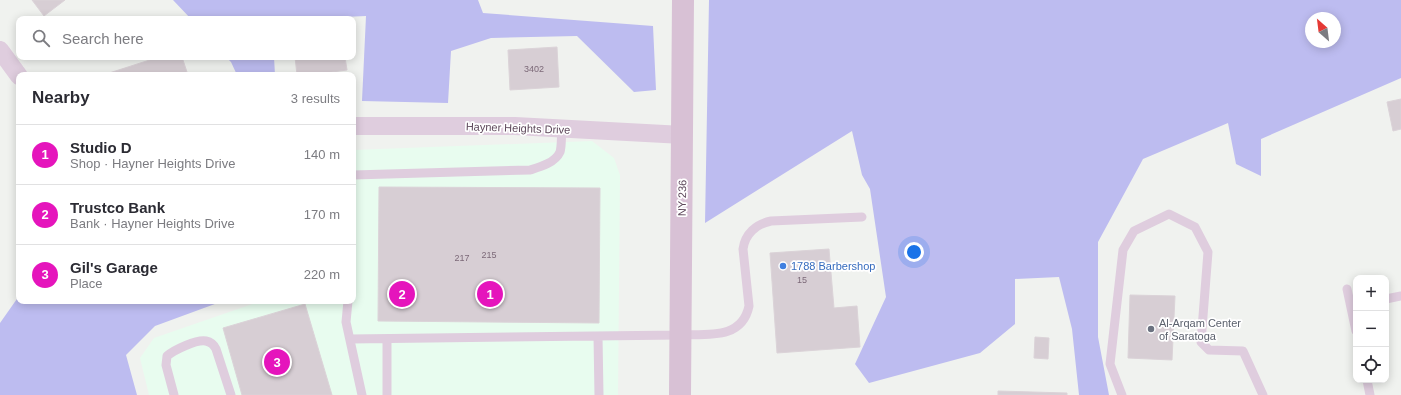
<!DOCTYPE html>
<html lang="en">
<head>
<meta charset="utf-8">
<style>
  :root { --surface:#fff; --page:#f2f2f3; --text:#2b2b33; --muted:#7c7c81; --line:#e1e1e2; --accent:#e515bc }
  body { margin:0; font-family:Helvetica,sans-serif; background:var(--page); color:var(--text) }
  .controls { position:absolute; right:12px; bottom:12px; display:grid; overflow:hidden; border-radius:8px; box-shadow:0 2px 10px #0003 }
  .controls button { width:36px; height:36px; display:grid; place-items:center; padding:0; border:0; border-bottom:1px solid var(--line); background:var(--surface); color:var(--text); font:20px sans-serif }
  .compass { position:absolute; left:1305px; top:12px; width:36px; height:36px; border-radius:50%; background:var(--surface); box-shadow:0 2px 10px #0003; rotate:332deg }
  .you { position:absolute; left:914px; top:252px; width:14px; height:14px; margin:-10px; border:3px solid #fff; border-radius:50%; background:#1a73e8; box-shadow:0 0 0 6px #1a73e833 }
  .badge { display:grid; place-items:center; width:26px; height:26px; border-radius:50%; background:var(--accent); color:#fff; font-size:13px; font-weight:700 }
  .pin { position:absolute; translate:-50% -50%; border:2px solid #fff; box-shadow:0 1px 4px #0006 }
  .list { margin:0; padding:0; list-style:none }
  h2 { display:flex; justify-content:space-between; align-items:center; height:52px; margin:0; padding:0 16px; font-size:17px }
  h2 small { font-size:13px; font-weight:400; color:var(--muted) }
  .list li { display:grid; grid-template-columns:26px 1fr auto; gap:12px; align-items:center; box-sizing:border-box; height:60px; padding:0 16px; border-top:1px solid var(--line) }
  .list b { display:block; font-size:15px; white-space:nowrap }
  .list p { margin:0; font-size:13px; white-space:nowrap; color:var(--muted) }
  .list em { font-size:13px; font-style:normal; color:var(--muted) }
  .icon { flex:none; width:22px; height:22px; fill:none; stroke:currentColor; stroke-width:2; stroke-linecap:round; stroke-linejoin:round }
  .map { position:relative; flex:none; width:1401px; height:395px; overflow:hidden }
  .search { position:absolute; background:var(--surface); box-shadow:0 2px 10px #0003; left:16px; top:16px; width:340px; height:44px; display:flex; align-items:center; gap:10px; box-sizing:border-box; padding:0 14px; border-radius:8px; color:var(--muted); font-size:15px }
  .panel { position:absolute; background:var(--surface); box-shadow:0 2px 10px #0003; left:16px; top:72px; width:340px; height:232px; border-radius:8px }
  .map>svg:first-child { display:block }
  .commercial { fill:#e8fcef }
  .green { fill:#bdbcf0; fill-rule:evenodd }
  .building { fill:#d7ced4; stroke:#dbd3d8 }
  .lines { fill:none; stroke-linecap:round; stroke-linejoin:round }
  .service { stroke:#dfcdde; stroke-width:9 }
  .minor { stroke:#dfcdde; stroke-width:18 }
  .secondary { stroke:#d8c1d5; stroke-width:22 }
  .shop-dot { fill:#3f7fe0; stroke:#fff; stroke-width:1.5 }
  .worship-dot { fill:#6b7280; stroke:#fff; stroke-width:1.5 }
  .labels { text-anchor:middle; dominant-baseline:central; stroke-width:3.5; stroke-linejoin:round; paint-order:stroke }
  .number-label { font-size:9px; fill:#7c6978 }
  .street-label { font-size:11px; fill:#5d475a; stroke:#fff }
  .shop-label { font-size:11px; fill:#366cbe; stroke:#fff; text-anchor:start }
  .worship-label { font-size:11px; fill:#5b616d; stroke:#fff; text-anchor:start }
</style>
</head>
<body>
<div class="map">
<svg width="1401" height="395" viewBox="0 0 1401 395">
  <rect width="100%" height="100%" fill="#f0f2ef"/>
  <path class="commercial" d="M592 141 614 158 620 175 618 395H149L140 358 154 338 261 301H353V150Z"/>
  <path class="green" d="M173 0H478L483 13 653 26 656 90 634 92 577 36 491 38 451 51 448 103 362 101 366 16 296 19H191Z
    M709 0H1401V78L1261 139V176L1236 164 1228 123 1143 159 1098 242V337L1109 395H1079L1072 329 1059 277 1015 279V324L980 353 869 383 855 364 886 297 870 189 862 175 852 131 705 223ZM1311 18H1335V42H1311Z
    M226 57H274L275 75H237L231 62Z
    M19 296V301H53L57 304 67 301H223L155 326 126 355 137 395H0V323Z"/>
  <path class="building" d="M32 0H65L44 16Z
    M557 47 559 87 510 90 508 50Z
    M159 57H182L188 75H103Z
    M295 57H345L347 70 309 75H297Z
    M1401 99V129L1393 131 1387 102Z
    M379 187 600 188 599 323 378 321Z
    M829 249 834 308 857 306 860 347 777 353 770 253Z
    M1130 295 1175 296 1172 360 1128 358Z
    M305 304 332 395H242L223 328Z
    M1035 337 1049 338 1048 359 1034 358Z
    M998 391 1067 393V395H998Z"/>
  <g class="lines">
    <path class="service" d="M353 175 530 170C540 167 555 163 560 152 562 145 561 136 562 129
      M1347 289 1356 331
      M1386 299 1401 296
      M348 301 346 322 362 395
      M598 336 599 395
      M350 339 680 335C707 334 742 340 749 306L743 249C745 234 756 224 771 221L862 217
      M1367 380 1370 395
      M174 395 166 365 167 356C174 350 197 339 206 341 211 342 214 345 216 349L231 395
      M387 395V339
      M1122 395 1110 364 1123 250 1134 231 1169 214 1195 227 1208 252 1201 342 1209 350 1243 351 1263 395"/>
    <path class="minor" d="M0 50 19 76
      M353 126H515L683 135"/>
    <path class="secondary" d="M680 395 683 0"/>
  </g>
  <circle class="shop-dot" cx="783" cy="266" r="4"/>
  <circle class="worship-dot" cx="1151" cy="329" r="4"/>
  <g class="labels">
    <g class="number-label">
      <text x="534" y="69">3402</text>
      <text x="489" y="255">215</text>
      <text x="462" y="258">217</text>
      <text x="802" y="280">15</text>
    </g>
    <g class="street-label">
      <text transform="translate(518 128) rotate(2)">Hayner Heights Drive</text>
      <text transform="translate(682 198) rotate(-89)">NY 236</text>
    </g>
    <g class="shop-label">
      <text x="791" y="266">1788 Barbershop</text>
    </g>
    <g class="worship-label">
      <text x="1159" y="323">Al-Arqam Center<tspan x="1159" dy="13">of Saratoga</tspan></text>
    </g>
  </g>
</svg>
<div class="controls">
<button>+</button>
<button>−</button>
<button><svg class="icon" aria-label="locate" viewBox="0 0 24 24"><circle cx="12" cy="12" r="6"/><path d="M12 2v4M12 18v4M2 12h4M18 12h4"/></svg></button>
</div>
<svg class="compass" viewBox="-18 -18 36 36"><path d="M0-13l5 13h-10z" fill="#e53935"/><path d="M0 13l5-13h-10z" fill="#7c7c81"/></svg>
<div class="you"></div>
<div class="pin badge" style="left:490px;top:294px">1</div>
<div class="pin badge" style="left:402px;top:294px">2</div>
<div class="pin badge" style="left:277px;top:362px">3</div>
<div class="search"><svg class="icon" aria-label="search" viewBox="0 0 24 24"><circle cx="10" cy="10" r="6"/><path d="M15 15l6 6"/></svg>Search here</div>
<section class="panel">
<h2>Nearby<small>3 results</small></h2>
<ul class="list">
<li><span class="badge">1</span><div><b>Studio D</b><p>Shop · Hayner Heights Drive</p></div><em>140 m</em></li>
<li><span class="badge">2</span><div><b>Trustco Bank</b><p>Bank · Hayner Heights Drive</p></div><em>170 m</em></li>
<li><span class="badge">3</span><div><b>Gil's Garage</b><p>Place</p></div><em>220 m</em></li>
</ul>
</section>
</div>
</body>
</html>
